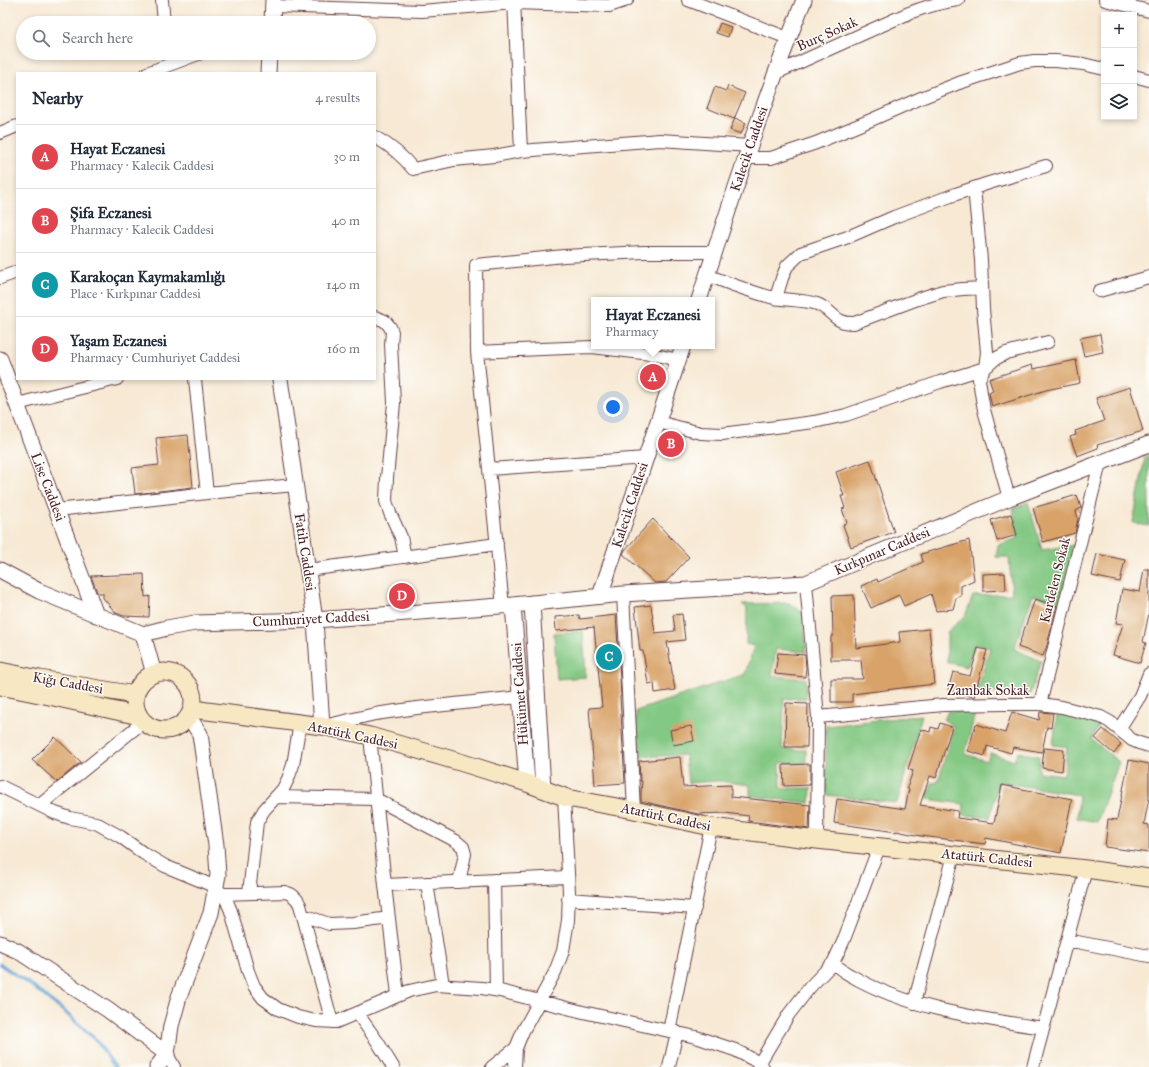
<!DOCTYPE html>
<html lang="en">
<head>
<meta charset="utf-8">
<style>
  :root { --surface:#fff; --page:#f6f6f7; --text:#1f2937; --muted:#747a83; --line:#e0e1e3; --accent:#b5179e }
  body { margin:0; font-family:"IM FELL Great Primer",serif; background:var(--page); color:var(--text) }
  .controls { position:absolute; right:12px; top:12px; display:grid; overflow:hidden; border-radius:0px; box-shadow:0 2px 6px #0003 }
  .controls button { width:36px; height:36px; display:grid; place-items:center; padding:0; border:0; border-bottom:1px solid var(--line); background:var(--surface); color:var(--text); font:20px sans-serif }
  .you { position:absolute; left:613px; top:407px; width:14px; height:14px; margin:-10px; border:3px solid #fff; border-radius:50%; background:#1a73e8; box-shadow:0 0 0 6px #1a73e833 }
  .badge { display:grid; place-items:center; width:26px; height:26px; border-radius:50%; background:var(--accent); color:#fff; font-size:13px; font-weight:700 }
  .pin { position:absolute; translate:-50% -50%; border:2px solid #fff; box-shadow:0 1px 4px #0006 }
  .popup { position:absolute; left:591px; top:297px; width:124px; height:52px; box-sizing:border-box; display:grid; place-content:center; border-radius:0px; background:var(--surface); filter:drop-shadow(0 1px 3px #0005); font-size:13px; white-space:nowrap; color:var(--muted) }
  .popup b { font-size:15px; color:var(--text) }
  .popup::after { content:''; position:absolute; left:50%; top:100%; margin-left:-8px; border:8px solid transparent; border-top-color:var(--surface) }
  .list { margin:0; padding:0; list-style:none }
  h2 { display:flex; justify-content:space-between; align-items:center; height:52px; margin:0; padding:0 16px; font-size:17px }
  h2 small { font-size:13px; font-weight:400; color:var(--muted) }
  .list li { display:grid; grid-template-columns:26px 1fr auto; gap:12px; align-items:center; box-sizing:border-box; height:64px; padding:0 16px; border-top:1px solid var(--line) }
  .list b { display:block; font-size:15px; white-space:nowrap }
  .list p { margin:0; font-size:13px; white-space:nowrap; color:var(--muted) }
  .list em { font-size:13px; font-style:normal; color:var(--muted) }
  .icon { flex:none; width:22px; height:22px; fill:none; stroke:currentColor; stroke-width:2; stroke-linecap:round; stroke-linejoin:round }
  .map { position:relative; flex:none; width:1149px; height:1067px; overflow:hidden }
  .search { position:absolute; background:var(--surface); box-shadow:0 2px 6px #0003; left:16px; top:16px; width:360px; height:44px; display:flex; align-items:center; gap:10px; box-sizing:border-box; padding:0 14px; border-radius:22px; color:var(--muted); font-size:15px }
  .panel { position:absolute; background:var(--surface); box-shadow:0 2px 6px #0003; left:16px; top:72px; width:360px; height:308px; border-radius:0px }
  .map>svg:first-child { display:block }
  .green { fill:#83c883; stroke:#667457 }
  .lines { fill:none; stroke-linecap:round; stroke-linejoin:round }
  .stream { stroke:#61a2d4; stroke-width:3.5 }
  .building { fill:#d8a268 }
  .minor-casing { stroke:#643d44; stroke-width:14 }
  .tertiary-casing { stroke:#643d44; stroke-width:17 }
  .secondary-casing { stroke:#643d44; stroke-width:19 }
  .minor { stroke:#fff; stroke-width:12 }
  .tertiary { stroke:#fff; stroke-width:15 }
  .secondary { stroke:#f7e8c3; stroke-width:17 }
  .labels { text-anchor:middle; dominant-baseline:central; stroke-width:3; stroke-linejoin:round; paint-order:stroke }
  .street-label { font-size:14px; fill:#4a1f2b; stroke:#fdfcf7 }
</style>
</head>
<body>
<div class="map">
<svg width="1149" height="1067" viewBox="0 0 1149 1067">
  <rect width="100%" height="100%" fill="#fdfcf7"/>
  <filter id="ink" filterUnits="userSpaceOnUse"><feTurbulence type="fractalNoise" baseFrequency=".025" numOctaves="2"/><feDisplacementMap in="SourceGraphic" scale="8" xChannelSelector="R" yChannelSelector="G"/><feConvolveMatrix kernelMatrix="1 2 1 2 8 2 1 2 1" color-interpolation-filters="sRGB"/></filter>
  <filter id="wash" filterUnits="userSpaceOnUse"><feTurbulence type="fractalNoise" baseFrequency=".012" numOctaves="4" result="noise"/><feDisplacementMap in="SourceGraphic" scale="16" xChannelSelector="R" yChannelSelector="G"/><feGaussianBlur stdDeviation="0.9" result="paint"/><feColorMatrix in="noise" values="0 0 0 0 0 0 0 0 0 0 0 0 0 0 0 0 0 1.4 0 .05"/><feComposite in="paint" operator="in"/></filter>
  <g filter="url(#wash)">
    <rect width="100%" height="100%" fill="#f7e9d4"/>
    <path class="green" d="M1149 455V526L1133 523 1145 457Z
      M1028 502 1042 550 1075 545 1059 603 1033 595 1014 649 1041 661 1030 694 977 692 990 648 975 644 967 667 947 662V632L965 616 973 596 1012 594 1009 557H996L998 545 1018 538 1013 509Z
      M789 603 801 611 804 616 806 652 776 649 772 676 806 679V698L784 699 782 749 806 750V763H780L781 788H811L810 803 750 796V785L719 781 688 783 685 755 635 757 636 711 745 674 754 646 746 644 747 608 742 604Z
      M583 631 586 677 557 679 554 633Z
      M948 711 975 713 965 754 987 761 990 753 1014 761 1018 752 1039 756V772L1064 775 1067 747 1053 745 1057 714C1072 716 1085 719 1099 726L1091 739 1119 762 1097 822 1077 818 1079 795 999 782 990 818 963 815 964 804 927 799 932 783 938 782 954 727 944 720Z
      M922 715 897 803 826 795V726Z"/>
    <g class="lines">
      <path class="stream" d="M0 964 32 986 66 1013 96 1040 115 1067"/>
    </g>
    <g id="blocks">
      <path class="building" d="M720 23 731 27 728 37 716 33Z
        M728 86 745 93 734 119 707 108 715 87 726 91Z
        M735 118 746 123 741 134 730 130Z
        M1100 334 1103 352 1084 356 1080 338Z
        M1076 360 1080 383 1046 390 992 407 989 393 993 391 989 379 1032 365 1033 369Z
        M1130 387 1143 431 1097 445 1098 448 1077 456 1070 437 1076 435 1075 431 1104 421 1096 398Z
        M188 435 193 487 135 494 132 468 159 465 156 438Z
        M870 460 894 532 851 547 843 525 847 523 842 509 845 508 841 496H844L836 472Z
        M1077 495 1081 508 1076 511 1078 519 1075 533 1043 542 1033 508Z
        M1011 514 1017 535 997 541 991 520Z
        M653 519 689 557 666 582 655 583 623 554 625 550Z
        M969 540 974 580 961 586V596L956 598 953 609 936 611 931 594 904 606 899 595 871 608 861 586 877 579 878 582 923 562 921 554Z
        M1097 554 1125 560 1120 582 1092 576Z
        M1144 569H1149V613L1143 642 1146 643 1140 663 1113 655 1123 624 1116 623 1122 589 1140 592Z
        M1005 573 1006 590 983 591V574Z
        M144 574 145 597 150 596 149 617 124 616 116 613 103 598V593H98L97 592 91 576Z
        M854 595 856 648 900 642 899 632 929 629 935 684 852 694V702H831V679H863L861 660H831V636H833L832 596Z
        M1035 599 1057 606 1047 645 1043 656 1018 647Z
        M651 605 655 633 675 631 673 615 682 614 685 640 667 642 675 690 655 693 654 683 648 684 643 651H640L635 607Z
        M579 615 580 619 616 615 621 696 620 697 625 783 595 785 589 708 602 707 594 627 556 631 555 617Z
        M978 648 987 650 974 697 948 690 953 672 970 676Z
        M778 653 805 655 806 668 805 677 775 674Z
        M786 703 808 704 807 747H785Z
        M1012 712 1039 720 1040 712 1053 713 1051 728 1047 727 1042 752 1013 747 1011 753 987 746 985 756 968 751 976 724 1005 733Z
        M940 723 952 727 936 778 930 776 920 805 958 811 957 818 994 823 1002 785 1072 799 1061 853 986 838 985 844 921 836 896 831V832L834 823 837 799 905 809 909 789 907 788 913 771 908 769 921 729 930 732 931 727 938 729Z
        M691 726 694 741 673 745 670 730Z
        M1103 729 1121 744 1114 754 1095 738Z
        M55 737 81 762 57 782 32 760Z
        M1044 748 1064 750 1062 771 1042 768Z
        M680 757 683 787 731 785V797L810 805 809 829 748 821 749 816 725 813 698 814 641 801V793L642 781H640L639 761Z
        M1129 760 1149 764V798L1144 824 1149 825V853L1105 847 1108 819 1117 820Z
        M810 764V785L784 786 783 765Z"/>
    </g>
  </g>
  <g filter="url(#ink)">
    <use href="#blocks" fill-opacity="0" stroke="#643d44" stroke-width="1"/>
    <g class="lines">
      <g class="minor-casing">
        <path id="minor" d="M162 0 164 23
          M514 0 521 151 660 140 750 146
          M688 0 788 38
          M1105 0 1149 11
          M273 6 422 11 514 3 609 6 627 0
          M147 73 201 53
          M776 73 909 13C925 7 941 2 958 0
          M1134 76 1149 80
          M0 133 17 126
          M375 137C391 146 402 155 413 169L454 160 494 156 521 151
          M746 158H771L816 143 871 120 921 98 959 83 1020 63 1034 61H1056L1083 64 1104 69
          M974 188 981 260 983 309 987 352 985 368 979 379 981 393 984 410 1009 498
          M707 275C730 284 751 292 774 298 786 300 807 300 817 304 833 310 834 324 854 323L918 299 943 291 963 289 982 288
          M0 278 17 272
          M1099 291 1149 277
          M776 298 782 278 787 266 801 253 848 237 894 217 956 194 989 183 1046 166
          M375 317 385 321 390 327 392 332 391 344 394 403 387 478 386 501 390 513 401 537 405 557
          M477 352 542 349 592 347 651 354 679 360
          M195 379 200 428 207 493
          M17 404 117 379
          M658 422 701 433 722 434 814 422 846 415 940 382 985 368 995 359 1006 353 1048 342
          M489 469 646 458
          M57 510 207 493 295 485
          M308 570 497 544
          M806 583 818 717 817 840
          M623 594 634 810
          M503 606 477 352 476 265 564 256 644 252H715
          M1040 704 1100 463
          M818 717 943 705 1005 704H1040L1062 707 1101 717 1110 722 1132 740 1139 743 1149 746
          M328 725 375 714 417 708 520 697
          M1119 729 1140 696 1149 674
          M370 736 385 885 398 995
          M0 786 55 813 70 818 96 823 121 837 143 853 165 866 216 887 226 899 231 911 248 971 254 986 263 998 278 1009 298 1017 316 1021 336 1022 409 991 436 985 482 988 500 991 583 1012 696 1037 735 1050 754 1060 763 1067
          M277 797 376 799 456 841 463 847 465 854 459 882
          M40 805 143 722
          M494 880 496 990
          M427 883 443 985
          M385 885 568 877
          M249 893 257 822 264 810 283 789 288 779 293 765 300 723
          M222 894 285 892C293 894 297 898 300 905L332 1022
          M568 899 695 908
          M303 915 329 924 353 923 389 918
          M1067 940 1149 956
          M833 963C838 967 844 972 850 975 908 1009 978 1018 1043 1028
          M914 1003 954 855
          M357 1013 377 1041 393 1067
          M669 1031 711 827
          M167 1054 174 1067
          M759 1064 789 1014 810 987 833 963 843 942 879 847
          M492 1067 516 1048
          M515 1067 516 1048 523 1031 555 972 563 951 568 920 569 892 564 797
          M669 1067 677 1032
          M1033 1067 1086 869"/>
      </g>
      <g class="tertiary-casing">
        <path id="tertiary" d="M272 23 273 0
          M268 73 269 53
          M699 300C732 199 764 98 804 0
          M0 359 96 615
          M280 379 315 620 322 726
          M0 570 39 591 143 634
          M600 596 683 346
          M532 603 543 789
          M513 605 527 783
          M143 634 167 628 195 623 315 620 513 605 623 594 806 583 1009 498 1149 444
          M143 634 154 674
          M0 943 18 951 108 1010 167 1054
          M157 1067 167 1054 171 1026 179 997 211 913 218 875 216 845 200 734 189 717"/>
      </g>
      <g class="secondary-casing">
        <path id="secondary" d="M0 671 40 679 135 695
          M135 701a29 29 0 1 1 58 0a29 29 0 1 1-58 0Z
          M0 686 49 696 139 716
          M192 709 322 726 370 736 463 763 527 783 567 798 634 810 711 827 817 840 1086 869 1149 878"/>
      </g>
      <use href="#minor" class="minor"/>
      <use href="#tertiary" class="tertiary"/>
      <use href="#secondary" class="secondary"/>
    </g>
  </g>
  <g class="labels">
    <g class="street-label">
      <text transform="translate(827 34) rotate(-24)">Burç Sokak</text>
      <text transform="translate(749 149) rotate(-71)">Kalecik Caddesi</text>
      <text transform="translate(48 487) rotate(69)">Lise Caddesi</text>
      <text transform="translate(630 505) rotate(-72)">Kalecik Caddesi</text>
      <text transform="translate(882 551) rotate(-23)">Kırkpınar Caddesi</text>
      <text transform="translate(305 552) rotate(81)">Fatih Caddesi</text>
      <text transform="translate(1055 580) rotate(-76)">Kardelen Sokak</text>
      <text transform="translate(311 619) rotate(-3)">Cumhuriyet Caddesi</text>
      <text transform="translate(68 683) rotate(10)">Kiğı Caddesi</text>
      <text x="988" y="690">Zambak Sokak</text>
      <text transform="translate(520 694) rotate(-94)">Hükümet Caddesi</text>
      <text transform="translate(353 735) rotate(12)">Atatürk Caddesi</text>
      <text transform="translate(666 817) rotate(12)">Atatürk Caddesi</text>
      <text transform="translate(987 858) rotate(6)">Atatürk Caddesi</text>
    </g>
  </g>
</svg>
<div class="controls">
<button>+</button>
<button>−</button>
<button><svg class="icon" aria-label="layers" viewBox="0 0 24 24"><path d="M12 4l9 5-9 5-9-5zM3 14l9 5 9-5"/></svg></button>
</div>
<div class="you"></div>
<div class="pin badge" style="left:653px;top:377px;background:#e0444e">A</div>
<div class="popup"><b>Hayat Eczanesi</b>Pharmacy</div>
<div class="pin badge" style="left:671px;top:444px;background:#e0444e">B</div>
<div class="pin badge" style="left:609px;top:657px;background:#0f9aa8">C</div>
<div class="pin badge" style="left:402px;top:596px;background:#e0444e">D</div>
<div class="search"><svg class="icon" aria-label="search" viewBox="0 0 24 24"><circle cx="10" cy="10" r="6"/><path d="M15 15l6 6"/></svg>Search here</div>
<section class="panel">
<h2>Nearby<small>4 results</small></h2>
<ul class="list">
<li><span class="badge" style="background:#e0444e">A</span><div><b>Hayat Eczanesi</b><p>Pharmacy · Kalecik Caddesi</p></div><em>30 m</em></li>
<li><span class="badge" style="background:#e0444e">B</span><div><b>Şifa Eczanesi</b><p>Pharmacy · Kalecik Caddesi</p></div><em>40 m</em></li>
<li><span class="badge" style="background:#0f9aa8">C</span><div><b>Karakoçan Kaymakamlığı</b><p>Place · Kırkpınar Caddesi</p></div><em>140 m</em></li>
<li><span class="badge" style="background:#e0444e">D</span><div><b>Yaşam Eczanesi</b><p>Pharmacy · Cumhuriyet Caddesi</p></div><em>160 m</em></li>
</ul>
</section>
</div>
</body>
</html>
